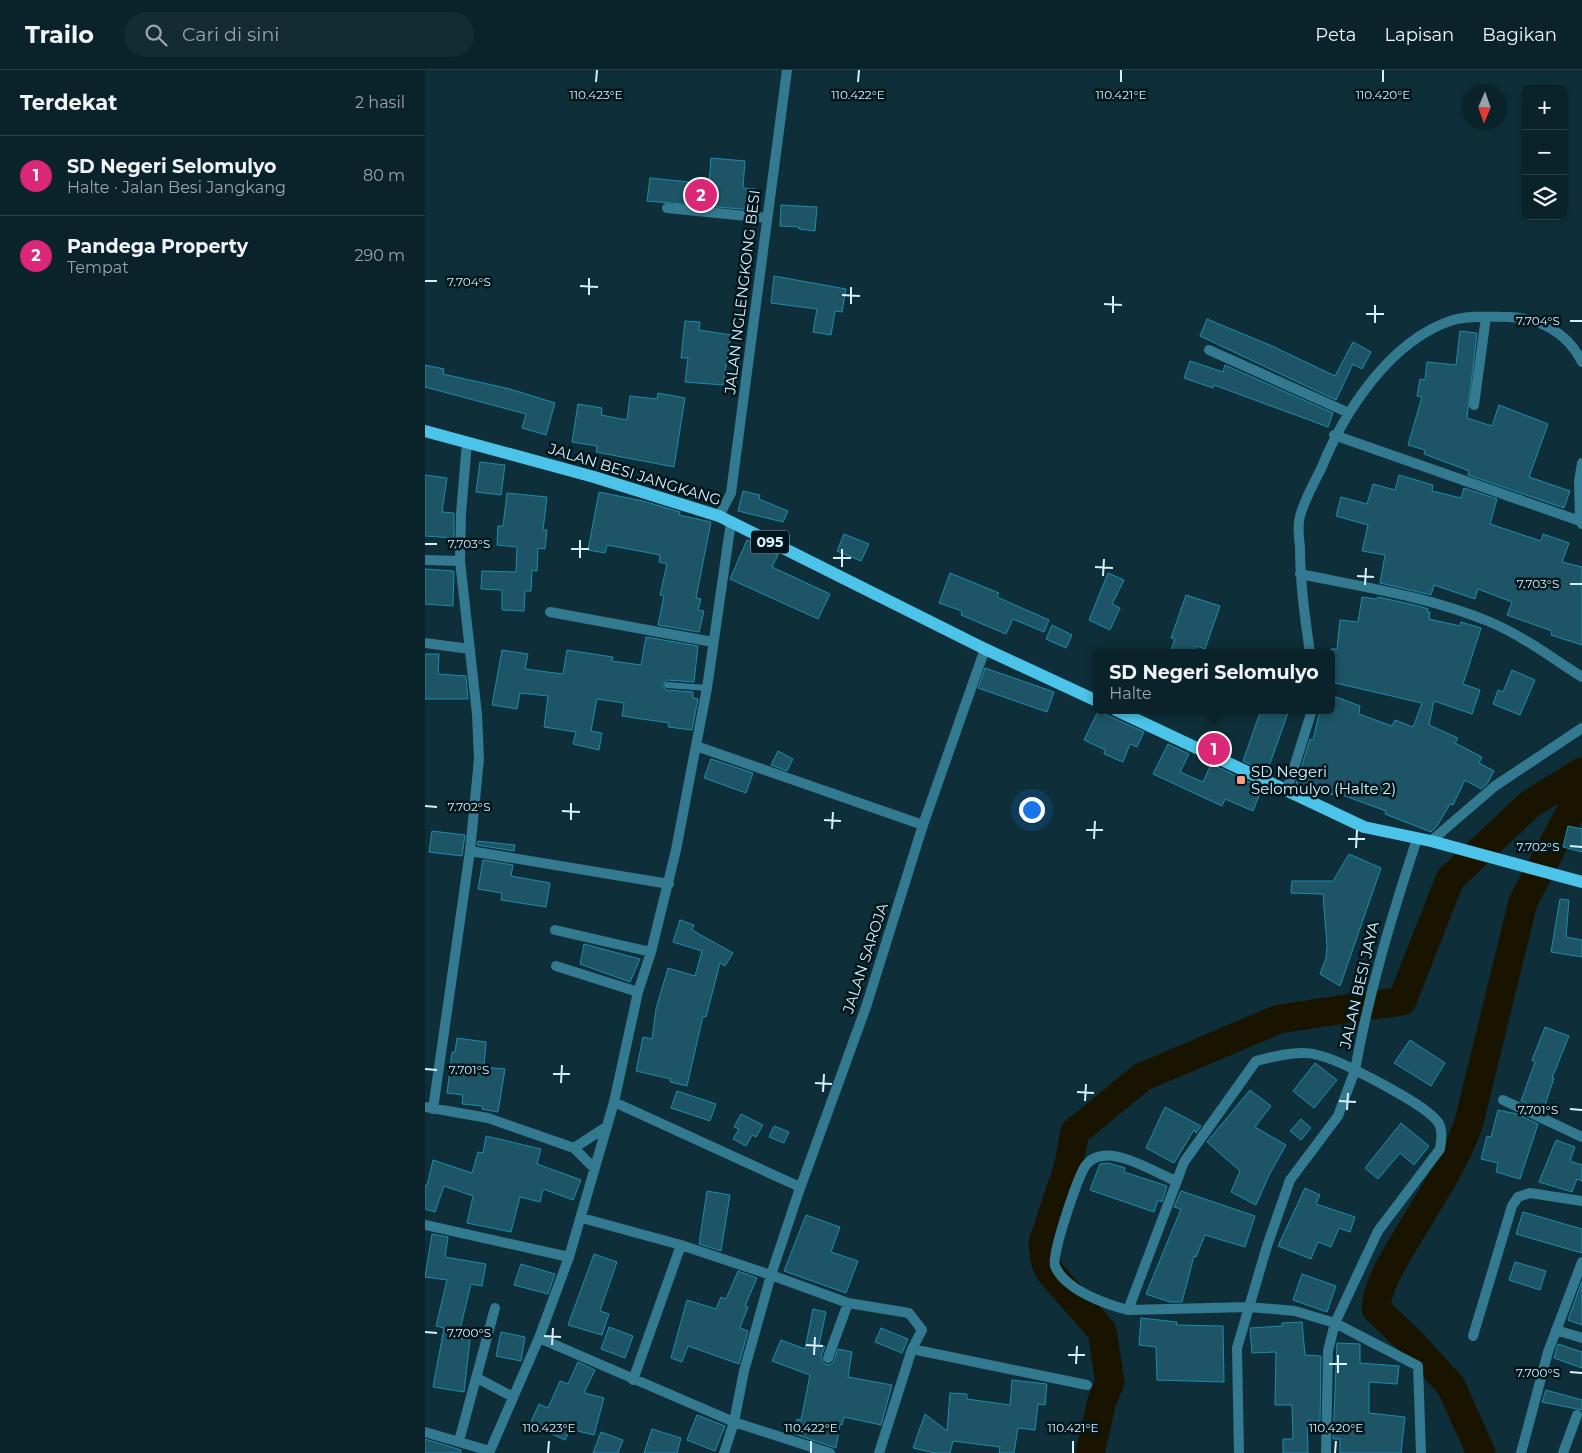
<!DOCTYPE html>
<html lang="id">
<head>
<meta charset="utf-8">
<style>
  :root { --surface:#0a232b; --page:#132b33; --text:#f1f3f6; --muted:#99a4a9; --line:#2a4047; --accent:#db2777 }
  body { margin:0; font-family:Montserrat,sans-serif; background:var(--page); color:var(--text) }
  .controls { position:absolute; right:15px; top:15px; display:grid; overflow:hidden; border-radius:8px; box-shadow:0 1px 4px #0004 }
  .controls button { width:45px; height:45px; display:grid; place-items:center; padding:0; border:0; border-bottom:1px solid var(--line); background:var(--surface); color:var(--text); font:25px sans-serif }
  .compass { position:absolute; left:1037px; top:15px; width:45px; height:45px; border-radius:50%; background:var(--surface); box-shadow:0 1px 4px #0004; rotate:182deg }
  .you { position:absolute; left:606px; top:739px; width:18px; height:18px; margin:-12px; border:4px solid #fff; border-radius:50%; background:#1a73e8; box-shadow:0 0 0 8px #1a73e833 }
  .badge { display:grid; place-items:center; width:32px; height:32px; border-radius:50%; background:var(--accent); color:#fff; font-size:16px; font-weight:700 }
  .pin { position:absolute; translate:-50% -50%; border:2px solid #fff; box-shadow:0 1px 5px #0006 }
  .popup { position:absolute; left:668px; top:579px; width:242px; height:65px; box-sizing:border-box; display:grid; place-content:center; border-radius:8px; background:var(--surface); filter:drop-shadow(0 1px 4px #0005); font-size:16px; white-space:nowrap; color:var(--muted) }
  .popup b { font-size:19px; color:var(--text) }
  .popup::after { content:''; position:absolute; left:50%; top:100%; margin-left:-10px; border:10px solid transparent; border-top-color:var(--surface) }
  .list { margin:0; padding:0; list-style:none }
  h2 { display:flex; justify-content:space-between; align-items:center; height:65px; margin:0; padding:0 20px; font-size:21px }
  h2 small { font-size:16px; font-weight:400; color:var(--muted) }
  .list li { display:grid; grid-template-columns:32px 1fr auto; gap:15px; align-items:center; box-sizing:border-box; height:80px; padding:0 20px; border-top:1px solid var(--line) }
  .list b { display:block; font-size:19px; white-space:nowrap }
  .list p { margin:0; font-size:16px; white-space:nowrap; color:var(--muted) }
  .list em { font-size:16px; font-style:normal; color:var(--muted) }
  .icon { flex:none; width:28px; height:28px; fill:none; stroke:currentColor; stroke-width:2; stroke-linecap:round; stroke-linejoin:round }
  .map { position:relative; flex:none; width:1157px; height:1383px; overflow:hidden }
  header { display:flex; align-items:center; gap:30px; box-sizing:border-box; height:70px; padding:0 25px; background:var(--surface); border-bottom:1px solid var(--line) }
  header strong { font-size:24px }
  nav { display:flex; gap:28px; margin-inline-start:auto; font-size:18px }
  .search { width:350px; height:45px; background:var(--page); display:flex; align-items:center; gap:12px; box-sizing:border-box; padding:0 18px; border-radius:28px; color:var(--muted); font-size:19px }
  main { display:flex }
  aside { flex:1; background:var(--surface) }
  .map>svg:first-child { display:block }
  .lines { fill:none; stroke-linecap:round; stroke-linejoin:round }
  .river { stroke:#181400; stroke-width:29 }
  .building { fill:#1e5566; stroke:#1a8dac }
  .lane { stroke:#33798f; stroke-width:6 }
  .street { stroke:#33798f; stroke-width:10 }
  .primary { stroke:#4cc4e9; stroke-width:12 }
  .ticks { fill:none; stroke:#d6f1fb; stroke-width:2 }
  .poi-dot { fill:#f2a080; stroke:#01161c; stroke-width:2 }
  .labels { text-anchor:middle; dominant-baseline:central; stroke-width:5; stroke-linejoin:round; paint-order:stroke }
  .shield { fill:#01161c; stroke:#96afb8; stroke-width:1 }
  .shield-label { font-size:14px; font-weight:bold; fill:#d6f1fb }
  .street-label { font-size:15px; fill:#d6f1fb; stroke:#01161c }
  .poi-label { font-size:15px; fill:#d6f1fb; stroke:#01161c; text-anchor:start }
  .ticks-label { font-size:12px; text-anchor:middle; fill:#d6f1fb; stroke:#01161c; stroke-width:5; stroke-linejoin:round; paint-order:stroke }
</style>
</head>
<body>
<header>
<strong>Trailo</strong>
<div class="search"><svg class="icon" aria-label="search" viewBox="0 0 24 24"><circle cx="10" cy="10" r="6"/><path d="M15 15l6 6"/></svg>Cari di sini</div>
<nav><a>Peta</a><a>Lapisan</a><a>Bagikan</a></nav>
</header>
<main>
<aside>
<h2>Terdekat<small>2 hasil</small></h2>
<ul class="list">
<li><span class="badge">1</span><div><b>SD Negeri Selomulyo</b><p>Halte · Jalan Besi Jangkang</p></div><em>80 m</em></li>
<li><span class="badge">2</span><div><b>Pandega Property</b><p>Tempat</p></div><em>290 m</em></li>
</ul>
</aside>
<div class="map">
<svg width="1157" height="1383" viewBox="0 0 1157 1383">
  <rect width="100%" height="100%" fill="#0e2f39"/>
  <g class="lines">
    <path class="river" d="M951 935 977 931 1025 809 1105 734 1157 702
      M665 1383 677 1331 685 1312 677 1261 625 1202 620 1191 618 1173 643 1098 650 1062 717 1007 854 949 934 937
      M1056 1383 1026 1316 986 1272 951 1239C952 1214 970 1188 983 1166 1005 1129 1030 1093 1044 1052L1098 832 1157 720"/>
  </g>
  <path class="building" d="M286 88 320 91 318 118 331 119 328 140 222 131 225 108 284 114Z
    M356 135 392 137 390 161 374 159V157L355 156Z
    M349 206 421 219 417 242 410 241 406 265 388 262 392 239 346 233Z
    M782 249 847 276 910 306 928 272 946 282 937 299 928 294 911 330 775 266Z
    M260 251 275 252 274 260 306 265 298 315 260 312 263 288H256Z
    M1035 261 1052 263 1042 348 1067 356 1074 335 1123 354 1104 407 1145 421 1139 438 1043 405 1044 401 999 384 1000 380 983 375 997 327 992 326 995 309 1000 310 1002 292 1031 295Z
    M765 291 798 302 800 295 908 343 903 357 789 315 788 318 759 308Z
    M0 295 19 299 18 304 85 319 130 333 121 365 97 358 101 344 0 317Z
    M233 323 260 328 249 397 171 382 172 376 147 372 153 334 177 338 176 345 202 350 205 326 232 329Z
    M55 392 80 395 76 425 51 422Z
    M0 405 22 408 17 442 29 443V468L0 466Z
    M974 405 1008 415 1007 421 1036 428 1039 418 1072 429 1065 454 1116 471 1118 464 1144 473 1137 492 1157 497V575L1126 565 1127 561 1082 545 1087 532 1053 519 1050 529 1009 515 1006 525 955 513 960 485 937 481 943 455 911 446 916 427 942 434 948 414 970 420Z
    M318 421 335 425 334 429 363 441 358 452 313 441Z
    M174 422 218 431 255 442 254 445 286 452 271 528 276 529 273 540 279 541 274 562 233 555 239 526 235 525 242 494 234 492 235 485 182 475 180 483 163 480Z
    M82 423 122 427 118 460H122L120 479 113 478 112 501 107 500 106 521H100L99 541 77 540V520L56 519 57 501 91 502 92 477 72 475 73 456H78Z
    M419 464 444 474 436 491 412 481Z
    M322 470 353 485 347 497 405 524 393 549 305 509Z
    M0 499 29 501 28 536 0 534Z
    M525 503 574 523 572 527 624 550 619 562 588 549 581 564 536 545 537 541 514 533Z
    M683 503 699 510 687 534 695 538 685 560 664 550Z
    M761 525 795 536 780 579 771 576 768 583H745L750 569 746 568Z
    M937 527 951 529 953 527 994 536 1003 539 1002 542H1005L1004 549 1035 556 1036 552 1056 558 1038 614 1055 620 1047 644 1009 631 1004 655 1033 668 1030 673 1057 687 1054 693 1069 701 1062 714 1056 719 1040 710 1028 735 1025 734 1012 756 1006 762 960 744 961 741 909 722 907 725 871 714 885 669 888 670 895 640H906V625L935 636 934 644 967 656 970 650 988 657 997 633 906 612V579H912L915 550 933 552Z
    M627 555 647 565 641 578 621 569Z
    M221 567 273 576 269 612 242 610 237 615 241 620 268 622V628L273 629 267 660 243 657 244 653 197 646 199 633 172 629 166 661 177 663 174 680 148 674 151 662 119 657 123 626 95 623 92 639 67 635 77 580 103 584 100 599 138 604 142 580 188 587 187 591 216 595Z
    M0 584H14L13 604 41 606 43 629H0Z
    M560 598 629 622 622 642 553 618Z
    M1087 600 1110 610 1095 645 1068 634 1073 620 1078 622Z
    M836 640H864L842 702 818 691Z
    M673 641 719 662 712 677 705 674 698 692 679 684 680 680 659 670Z
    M743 674 764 684 755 702 778 712 786 694 837 718 828 741 800 729 797 736 728 704Z
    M353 681 368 689 362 701 346 695Z
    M286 689 328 703 321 723 279 708Z
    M1143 756 1157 759V782L1138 777Z
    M7 761 40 765 37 786 4 782Z
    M53 771 90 775 89 781 52 775Z
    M924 784 956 798 915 916 895 904 901 888 902 876 898 824 866 823 867 811H908Z
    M58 790 88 795 86 806 125 813 121 837 76 830 77 823 53 819Z
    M1135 829 1144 830 1141 867 1157 870V887L1126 882Z
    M255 850 269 855 267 860 308 883 300 896 295 893 281 947 278 946 262 1016 245 1012 246 1009 211 1001 218 967 227 969 231 939 243 898 270 906 277 881 248 872Z
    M159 874 215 889 205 912 155 894Z
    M1120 957 1144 966 1127 1008H1129L1118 1041 1096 1031 1110 992 1107 990Z
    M32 968 61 972 59 997 80 999 73 1042 57 1039V1036L37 1034 38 1025 22 1023 27 982H30Z
    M985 970 1020 993 1006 1016 969 993Z
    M890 993 912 1010 889 1038 868 1021Z
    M825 1020 846 1036 830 1057 861 1075 844 1105 831 1135 806 1122 815 1101 782 1072Z
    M252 1021 291 1034 285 1051 246 1038Z
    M740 1037 776 1056 771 1063 769 1060 749 1093 721 1078Z
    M1073 1040 1092 1044 1113 1054 1095 1109 1071 1102 1073 1093 1056 1089 1062 1066 1066 1067Z
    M316 1044 338 1055 331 1067 327 1065 321 1076 308 1069 314 1059 309 1057Z
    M876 1049 886 1058 876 1070 865 1061Z
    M976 1053 1004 1076 989 1095 975 1083 953 1109 940 1098Z
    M349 1056 364 1062 359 1073 344 1067Z
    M61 1066 116 1079 112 1094 156 1110 148 1130 118 1119 115 1132 95 1127 86 1162 42 1153 48 1126 19 1116 10 1142 0 1139V1115L2 1116 8 1090 47 1103 53 1082 58 1083Z
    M1131 1070 1150 1077 1145 1091 1157 1095V1111L1152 1109 1147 1122 1114 1112Z
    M683 1093 700 1098 699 1102 742 1116 737 1132 733 1130 729 1142 665 1120 675 1094Z
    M880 1118 895 1125 891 1134 930 1147 925 1162 914 1158 906 1177 893 1172 886 1189 853 1176Z
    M282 1121 305 1125 296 1181 274 1174Z
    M756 1121 830 1146 820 1177 780 1165 771 1187 769 1186 757 1232H745L721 1224 756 1139 749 1137Z
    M1098 1142 1157 1159V1183L1091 1164Z
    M381 1145 415 1157 406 1182 433 1191 421 1223 359 1201Z
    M7 1164 23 1167 20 1187 61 1194 57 1216 46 1214 33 1268 45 1270 39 1322 8 1317 19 1258 11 1256 22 1210 0 1207Z
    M169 1184 192 1192 175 1241 184 1244 177 1265 143 1255Z
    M1090 1192 1121 1201 1115 1220 1084 1210Z
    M96 1194 130 1204 123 1224 89 1215Z
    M313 1201 332 1208 320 1236 323 1237 315 1258 323 1261 314 1294 263 1276 257 1292 246 1288 262 1230 291 1239 296 1227 301 1229Z
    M877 1204 911 1216 902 1242 868 1230Z
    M1157 1211V1255L1143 1250Z
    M388 1239 401 1242 394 1275 400 1277 396 1286 398 1293 404 1295 408 1293 413 1279 427 1282 423 1307 467 1315 456 1355 419 1347 417 1355 415 1354 411 1378 369 1364 372 1349 376 1350 385 1305 347 1291 356 1270 380 1279Z
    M716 1248 752 1252 751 1255 798 1256 799 1312 732 1310 731 1277 714 1275Z
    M877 1252 880 1285 896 1286 895 1351H882L883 1383H858V1369H868L867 1335H850L851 1282 827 1283 825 1258 857 1256V1253Z
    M184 1257 208 1266 200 1288 176 1279Z
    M456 1258 483 1269 477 1283 450 1272Z
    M76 1262 100 1267 96 1291 71 1286Z
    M912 1273 935 1274V1293L974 1296 972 1314 944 1312V1343L980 1347 976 1383H915V1369H908Z
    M1133 1274 1157 1282V1298L1129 1288Z
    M153 1292 170 1300 159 1323 179 1328 169 1365 145 1359 140 1370 105 1354 114 1334 123 1338 135 1311 143 1314Z
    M587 1310 622 1314 620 1335 613 1334 610 1360 593 1358 589 1383H574L575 1377 528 1371 525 1383H510L488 1378 500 1344 522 1361 525 1323 542 1324V1329L585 1335Z
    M1121 1320 1157 1330V1340L1117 1332Z
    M272 1345 300 1356 290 1381 262 1370Z
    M227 1359 256 1368 252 1383H219Z
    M176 1362 198 1370 193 1383H168Z
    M0 1369 36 1380V1383H0Z"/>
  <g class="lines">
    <path class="lane" d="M242 615 282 618"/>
    <path class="street" d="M242 138 342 148
      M784 280 924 343
      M1049 335 1061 247
      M909 365 1155 451
      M1157 393 1154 411 1155 451 1157 454
      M294 446 306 423 362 0
      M0 490 35 491
      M875 504C939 517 1005 527 1065 552 1098 566 1127 588 1157 607
      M125 542 288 572
      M0 573 45 579
      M885 583C880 548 875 513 875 477 874 469 873 459 874 451 876 436 889 413 896 399 919 342 965 270 1028 250 1045 245 1066 247 1084 247 1115 248 1143 263 1157 292
      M271 676 498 755
      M862 720 887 640
      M1006 771 1070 716 1157 658
      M45 781 244 814
      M130 860 226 882
      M131 896 213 922
      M1078 1030 1157 1067
      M189 1032 375 1117
      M0 1037 63 1048 149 1078 169 1098
      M8 1039 45 781 54 689 52 644 35 491 36 444 42 372
      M149 1078 181 1057
      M157 1148 256 1175 346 1205 423 1233 484 1243 497 1260 487 1279 454 1383
      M0 1155 144 1187
      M703 1240C680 1234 640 1220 630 1196 626 1185 653 1106 661 1095 665 1090 670 1087 677 1086 697 1082 732 1103 751 1111
      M1131 1260 1157 1268
      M1048 1266 1087 1136 1093 1127 1105 1123 1157 1131
      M114 1268 309 1352 299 1383
      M487 1279 662 1315
      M403 1288 423 1233
      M52 1308 88 1327
      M208 1310 256 1175
      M0 1362 65 1381
      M34 1371 70 1238
      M64 1383 114 1268 144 1187 189 1032 213 922 226 882 251 780 282 618 306 452
      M405 1383 309 1352 319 1301 346 1205 373 1124 441 937 498 755 560 579
      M814 1383 812 1278 842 1176 865 1110 913 1046 930 1000C889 979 876 979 831 991L759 1092 703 1240 824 1237 870 1241 910 1253 993 1296 996 1383
      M901 1383 903 1281 910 1253 953 1161 1015 1079C1016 1071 1018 1064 1015 1056 1009 1039 947 1009 930 1000 944 921 967 845 992 769
      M1096 1383 1123 1282 1157 1192
      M1138 1383 1152 1345"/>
    <path class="primary" d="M0 361 169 407 294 446 560 579 672 631
      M691 640 939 757 1006 771 1157 812"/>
  </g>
  <path class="ticks" d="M171 12 172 0M433 12 434 0M696 12V0M958 12V0M0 211H12M155 216 173 217M164 225V208M417 225 435 226M426 234V217M679 234 697 235M688 243V226M941 244H959M1145 251H1157M950 253V235M0 474H12M146 479H164M155 488V470M408 488H426M417 497V479M670 497 688 498M678 506 679 489M932 506 949 507M1145 514H1157M940 515 941 498M0 736 12 737M137 741 155 742M146 750V733M399 750 416 751M407 759 408 742M661 760H678M669 769 670 751M923 769H940M1145 776 1157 777M931 778 932 760M0 999 12 1000M128 1004H145M136 1013 137 995M390 1013 407 1014M398 1022 399 1004M652 1022 669 1023M660 1031 661 1014M914 1031 931 1032M1145 1039 1157 1040M922 1040 923 1023M0 1262 12 1263M119 1266 136 1267M127 1275 128 1258M381 1275 398 1276M389 1285 390 1267M643 1285H660M651 1294 652 1276M904 1294H922M1145 1302 1157 1303M913 1303V1285M123 1383 124 1371M386 1383V1371M648 1383V1371M910 1383 911 1371"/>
  <rect class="poi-dot" x="811" y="705" width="10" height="10" rx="2.5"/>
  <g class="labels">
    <rect class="shield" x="326" y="460.5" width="38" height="23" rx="4"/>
    <g class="shield-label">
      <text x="345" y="472">095</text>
    </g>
    <g class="street-label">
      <text transform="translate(317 222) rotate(-83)">JALAN NGLENGKONG BESI</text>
      <text transform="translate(210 404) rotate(17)">JALAN BESI JANGKANG</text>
      <text transform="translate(440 888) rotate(-72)">JALAN SAROJA</text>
      <text transform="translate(934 915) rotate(-77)">JALAN BESI JAYA</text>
    </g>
    <g class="poi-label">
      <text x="826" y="701">SD Negeri<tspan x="826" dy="17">Selomulyo (Halte 2)</tspan></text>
    </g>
  </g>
  <g class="ticks-label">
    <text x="171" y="29">110.423°E</text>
    <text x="433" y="29">110.422°E</text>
    <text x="696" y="29">110.421°E</text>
    <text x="958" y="29">110.420°E</text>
    <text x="44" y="216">7.704°S</text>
    <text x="1113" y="255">7.704°S</text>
    <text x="44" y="478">7.703°S</text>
    <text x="1113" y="518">7.703°S</text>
    <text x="44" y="741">7.702°S</text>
    <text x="1113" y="781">7.702°S</text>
    <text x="44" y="1004">7.701°S</text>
    <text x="1113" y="1044">7.701°S</text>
    <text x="44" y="1267">7.700°S</text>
    <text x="1113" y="1307">7.700°S</text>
    <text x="124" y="1362">110.423°E</text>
    <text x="386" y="1362">110.422°E</text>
    <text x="648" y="1362">110.421°E</text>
    <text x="911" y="1362">110.420°E</text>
  </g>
</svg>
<div class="controls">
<button>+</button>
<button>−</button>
<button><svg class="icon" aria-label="layers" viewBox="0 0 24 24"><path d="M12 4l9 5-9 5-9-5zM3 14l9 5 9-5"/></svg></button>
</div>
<svg class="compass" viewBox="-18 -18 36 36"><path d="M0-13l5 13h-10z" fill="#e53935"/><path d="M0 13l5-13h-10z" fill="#99a4a9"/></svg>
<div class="you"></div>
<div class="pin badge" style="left:789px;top:679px">1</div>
<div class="popup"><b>SD Negeri Selomulyo</b>Halte</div>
<div class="pin badge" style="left:276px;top:125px">2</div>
</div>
</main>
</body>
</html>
